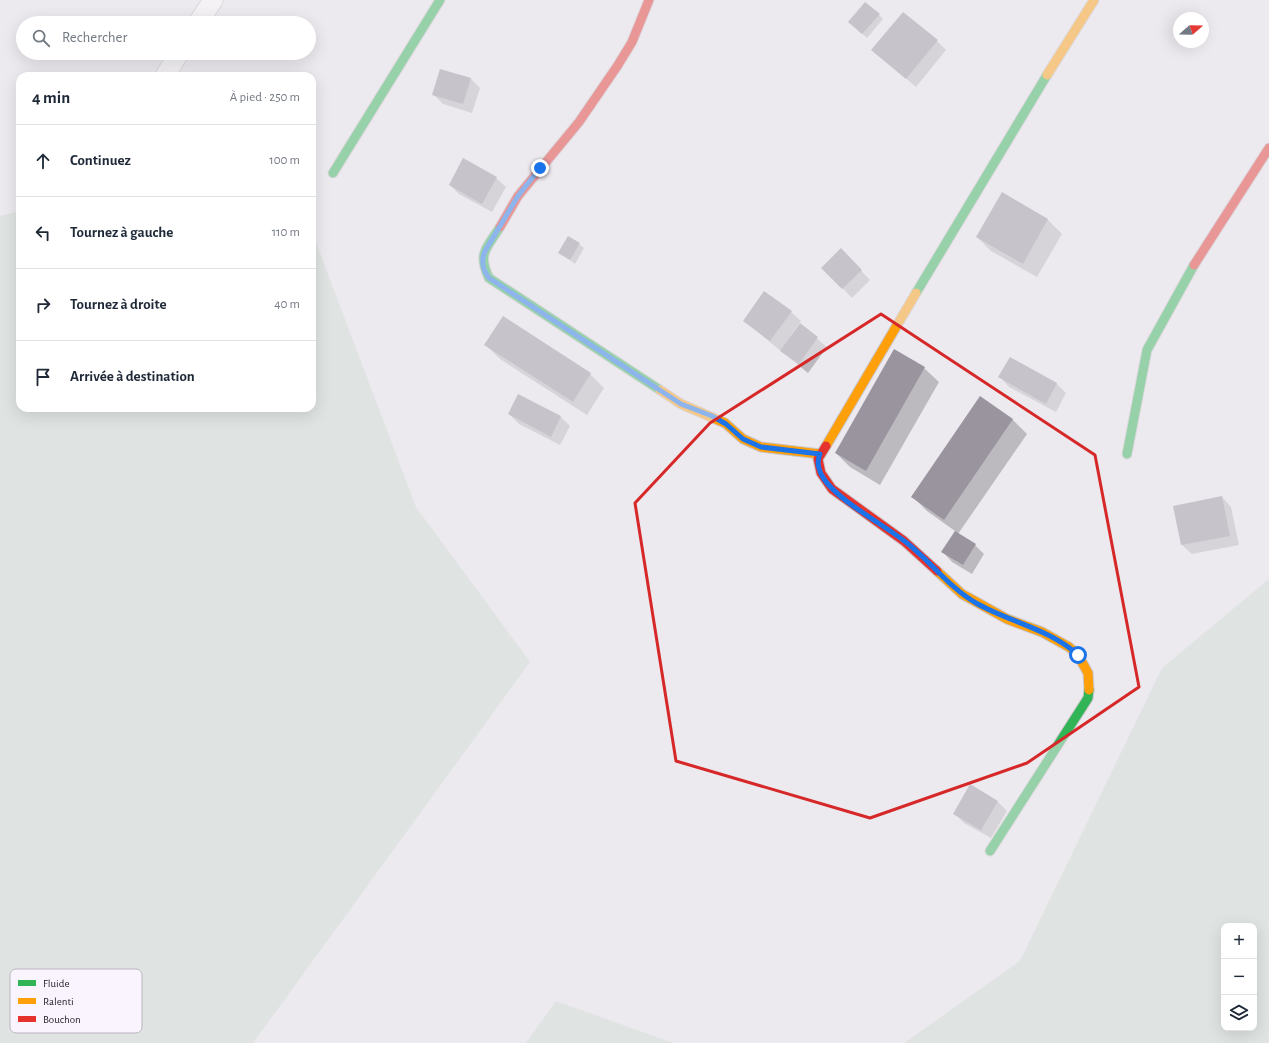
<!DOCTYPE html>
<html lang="fr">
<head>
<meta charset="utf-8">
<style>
  :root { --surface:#fff; --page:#f2f2f3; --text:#1f2937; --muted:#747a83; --line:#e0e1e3 }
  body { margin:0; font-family:"Alegreya Sans",sans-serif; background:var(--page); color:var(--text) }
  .controls { position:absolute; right:12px; bottom:12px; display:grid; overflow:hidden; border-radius:8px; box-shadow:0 4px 16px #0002 }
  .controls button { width:36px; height:36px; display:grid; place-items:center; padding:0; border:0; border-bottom:1px solid var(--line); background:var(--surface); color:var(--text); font:20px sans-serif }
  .compass { position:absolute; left:1173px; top:12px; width:36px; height:36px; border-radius:50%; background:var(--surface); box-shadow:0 4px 16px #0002; rotate:70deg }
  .stop { position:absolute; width:12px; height:12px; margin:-9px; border:3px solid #1a73e8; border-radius:50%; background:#fff }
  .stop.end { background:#1a73e8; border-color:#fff; box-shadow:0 1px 4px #0008 }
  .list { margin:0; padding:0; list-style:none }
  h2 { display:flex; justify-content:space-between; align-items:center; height:52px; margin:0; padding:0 16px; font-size:17px }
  h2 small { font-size:13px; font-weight:400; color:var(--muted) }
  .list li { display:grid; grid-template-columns:26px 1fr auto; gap:12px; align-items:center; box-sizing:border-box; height:72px; padding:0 16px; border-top:1px solid var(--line) }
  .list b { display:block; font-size:15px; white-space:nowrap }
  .list em { font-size:13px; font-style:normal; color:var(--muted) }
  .icon { flex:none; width:22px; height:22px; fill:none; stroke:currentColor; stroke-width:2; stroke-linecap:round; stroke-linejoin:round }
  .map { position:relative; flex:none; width:1269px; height:1043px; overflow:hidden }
  .search { position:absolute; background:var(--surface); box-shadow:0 4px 16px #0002; left:16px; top:16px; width:300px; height:44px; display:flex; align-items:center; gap:10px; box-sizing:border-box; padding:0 14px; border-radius:22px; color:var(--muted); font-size:15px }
  .panel { position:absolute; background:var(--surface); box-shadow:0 4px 16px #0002; left:16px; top:72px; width:300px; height:340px; border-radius:12px }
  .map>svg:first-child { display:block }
  .green { fill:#cfdcd2; fill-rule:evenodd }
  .shadow { fill:#0003 }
  .building { fill:#9a949f }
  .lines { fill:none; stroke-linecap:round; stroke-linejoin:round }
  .street-casing { stroke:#c8c6ca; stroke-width:21 }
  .fast-casing { stroke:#c8c6ca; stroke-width:11 }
  .slow-casing { stroke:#c8c6ca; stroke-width:11 }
  .jam-casing { stroke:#c8c6ca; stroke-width:11 }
  .street { stroke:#fcfcfd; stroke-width:19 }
  .fast { stroke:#30b455; stroke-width:9 }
  .slow { stroke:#ff9f0a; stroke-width:9 }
  .jam { stroke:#e5322d; stroke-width:9 }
  .route { stroke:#1a73e8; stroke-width:5 }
  .marked { fill:none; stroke:#d62828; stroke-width:3; stroke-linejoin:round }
  .key { fill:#f9f4fe; stroke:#bab6be; stroke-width:1 }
  .key-label { font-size:11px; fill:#272429 }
</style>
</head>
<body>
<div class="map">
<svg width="1269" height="1043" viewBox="0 0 1269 1043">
  <rect width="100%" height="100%" fill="#ece9ef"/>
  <path class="green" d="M20 211V408H312V232L416 507 530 662 253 1043H0V216Z
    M1269 579V1043H904L1020 961 1162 668ZM1224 926H1254V1028H1224Z
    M556 1001 673 1043H526Z"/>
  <path class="shadow" d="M879 15 883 19 867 38 854 26Z
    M937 41 946 50 916 87 873 50Z
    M471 79 480 88 472 113 443 104 433 94Z
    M496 178 506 187 492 212 459 194 450 185Z
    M1002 194 1048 220 1062 234 1037 277 991 251 977 237Z
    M579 244 584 248 575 264 560 253Z
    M841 250 870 280 852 298 823 268Z
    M765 293 791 312 801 321 790 336 792 337 801 325 827 347 808 373 744 321Z
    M486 345 590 374 604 388 587 415 500 359Z
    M895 351 924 368 939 382 880 485 850 467 836 453Z
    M1010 358 1057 384 1066 393 1056 412 1009 387 1000 377Z
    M981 398 1013 420 1027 434 958 534 975 545 984 554 972 574 952 562 943 552 955 531 927 511 913 497Z
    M509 414 561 417 570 426 560 445 519 424Z
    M1222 497 1231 507 1239 545 1192 554 1182 545 1175 507Z
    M998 802 1007 811 991 838 964 823 954 813Z"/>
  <path class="building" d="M865 2 880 14 862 34 848 22Z
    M903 12 938 40 906 79 871 50Z
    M440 69 471 78 463 104 432 95Z
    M463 158 497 177 482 204 449 185Z
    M1002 192 1048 219 1023 264 976 237Z
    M568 236 580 243 570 260 558 253Z
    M841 248 862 270 842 289 821 268Z
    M764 291 792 311 770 341 743 321Z
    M503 316 591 373 573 402 484 345Z
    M800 323 818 337 799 364 780 351Z
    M894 349 925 367 866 471 835 453Z
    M1010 357 1057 383 1046 404 998 377Z
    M518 394 561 416 551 437 508 414Z
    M980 396 1013 419 944 520 911 497Z
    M1222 496 1230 536 1181 545 1173 506Z
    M955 531 976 544 963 565 941 552Z
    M970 784 998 801 981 830 953 814Z"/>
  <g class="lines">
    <g class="street-casing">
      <path id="street" d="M198 23 213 0
        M165 76 179 53"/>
    </g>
    <g class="fast-casing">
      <path id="fast" d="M333 173 440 0
        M500 227C487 248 477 253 489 278L660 390
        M916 293 1047 75
        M1127 454 1147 350 1194 265
        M990 851 1088 698 1089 690"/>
    </g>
    <g class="slow-casing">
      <path id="slow" d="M1047 75 1094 0
        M660 390 681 404 725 423 743 439 761 447 820 454
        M826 446 916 293
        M937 571 962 594 1007 619 1042 632 1069 647 1078 655 1088 673 1089 690"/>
    </g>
    <g class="jam-casing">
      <path id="jam" d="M500 227 518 196 579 122 618 65 632 42 649 0
        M1194 265 1269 148
        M826 446 818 459 821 473 832 489 904 541 937 571"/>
    </g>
    <use href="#street" class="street"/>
    <use href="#fast" class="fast"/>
    <use href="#slow" class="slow"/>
    <use href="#jam" class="jam"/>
  </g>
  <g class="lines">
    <path class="route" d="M540 168 518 196 485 251C481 261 482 269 489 278L681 404 712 416 726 424 743 439 761 447 820 454C816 462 819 472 824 479 838 500 882 524 903 540 929 559 948 587 976 603 1009 622 1050 629 1078 655"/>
  </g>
  <path d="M0 0H1269V1043H0ZM881 314 1095 455 1139 687 1027 763 870 818 676 761 635 503 710 423Z" fill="#ece9ef" fill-opacity=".55" fill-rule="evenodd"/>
  <path class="marked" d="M881 314 1095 455 1139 687 1027 763 870 818 676 761 635 503 710 423Z"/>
  <rect x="10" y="969" width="132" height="64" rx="6" class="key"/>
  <rect x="18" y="980" width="18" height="6" fill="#30b455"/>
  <rect x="18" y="998" width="18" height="6" fill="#ff9f0a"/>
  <rect x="18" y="1016" width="18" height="6" fill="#e5322d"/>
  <g class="key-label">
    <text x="43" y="987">Fluide</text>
    <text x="43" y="1005">Ralenti</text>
    <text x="43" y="1023">Bouchon</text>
  </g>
</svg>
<div class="controls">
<button>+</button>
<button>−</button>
<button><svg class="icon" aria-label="layers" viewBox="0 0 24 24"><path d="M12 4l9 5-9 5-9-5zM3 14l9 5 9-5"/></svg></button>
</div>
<svg class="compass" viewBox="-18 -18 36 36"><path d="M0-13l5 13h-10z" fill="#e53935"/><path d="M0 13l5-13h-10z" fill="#747a83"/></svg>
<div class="stop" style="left:1078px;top:655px"></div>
<div class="stop end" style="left:540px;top:168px"></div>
<div class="search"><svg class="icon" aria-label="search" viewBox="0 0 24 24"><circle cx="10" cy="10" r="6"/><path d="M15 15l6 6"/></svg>Rechercher</div>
<section class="panel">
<h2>4 min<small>À pied · 250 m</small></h2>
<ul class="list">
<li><svg class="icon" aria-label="ahead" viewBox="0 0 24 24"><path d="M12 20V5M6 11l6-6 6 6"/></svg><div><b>Continuez</b></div><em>100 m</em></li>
<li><svg class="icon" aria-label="left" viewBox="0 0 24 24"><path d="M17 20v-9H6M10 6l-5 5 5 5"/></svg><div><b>Tournez à gauche</b></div><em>110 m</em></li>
<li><svg class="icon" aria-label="right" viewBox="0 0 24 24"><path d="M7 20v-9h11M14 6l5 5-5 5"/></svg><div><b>Tournez à droite</b></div><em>40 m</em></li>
<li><svg class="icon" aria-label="arrive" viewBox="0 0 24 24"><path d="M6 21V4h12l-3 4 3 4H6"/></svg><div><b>Arrivée à destination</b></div></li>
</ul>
</section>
</div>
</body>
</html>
